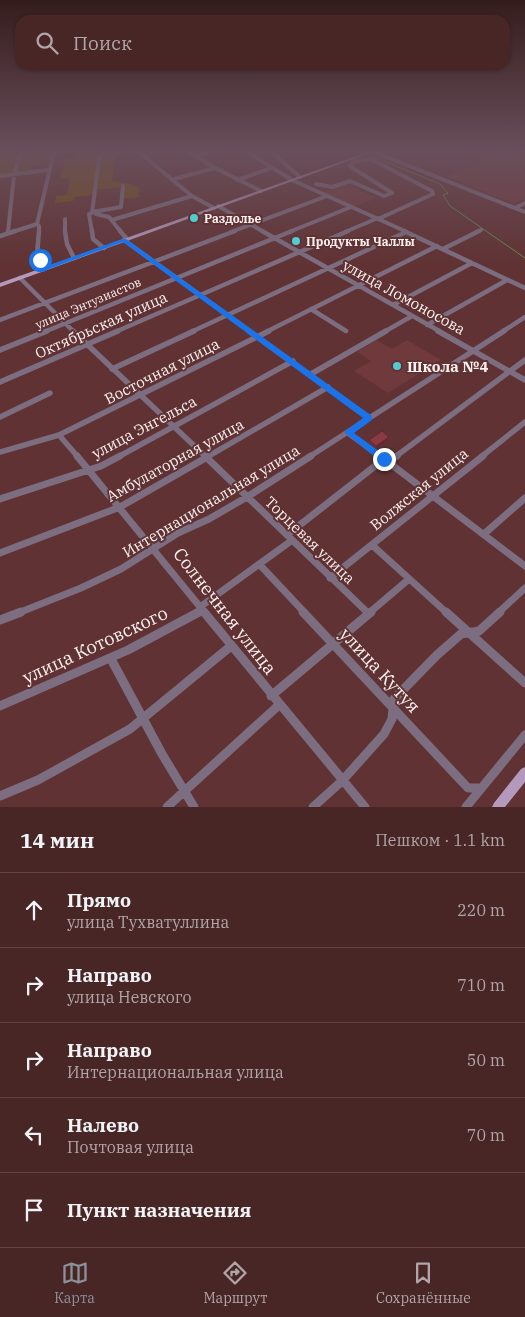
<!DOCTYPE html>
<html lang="ru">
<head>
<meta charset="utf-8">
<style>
  :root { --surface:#482626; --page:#4f2e2e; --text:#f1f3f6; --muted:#b1a5a7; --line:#604343; --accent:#8c9099 }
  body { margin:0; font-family:"IBM Plex Serif",serif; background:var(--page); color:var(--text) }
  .stop { position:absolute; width:15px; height:15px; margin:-11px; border:4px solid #1a73e8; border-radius:50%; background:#fff }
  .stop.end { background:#1a73e8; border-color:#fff; box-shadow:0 1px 5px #0008 }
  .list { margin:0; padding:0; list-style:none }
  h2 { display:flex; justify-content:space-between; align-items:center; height:65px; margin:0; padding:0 20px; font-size:21px }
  h2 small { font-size:16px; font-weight:400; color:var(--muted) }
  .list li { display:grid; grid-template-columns:32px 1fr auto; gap:15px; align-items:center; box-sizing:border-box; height:75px; padding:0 20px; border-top:1px solid var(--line) }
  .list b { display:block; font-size:19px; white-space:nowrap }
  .list p { margin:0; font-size:16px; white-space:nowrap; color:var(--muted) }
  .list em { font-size:16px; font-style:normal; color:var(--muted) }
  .icon { flex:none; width:28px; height:28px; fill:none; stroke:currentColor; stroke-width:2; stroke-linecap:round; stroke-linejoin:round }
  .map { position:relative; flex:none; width:525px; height:807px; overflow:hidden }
  .search { position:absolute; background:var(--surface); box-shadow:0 1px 4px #0004; left:15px; right:15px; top:15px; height:55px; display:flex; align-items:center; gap:12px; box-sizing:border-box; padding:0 18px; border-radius:15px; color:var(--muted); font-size:19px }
  .sheet { height:440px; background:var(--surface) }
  nav { display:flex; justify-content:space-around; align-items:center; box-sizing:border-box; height:70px; border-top:1px solid var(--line); background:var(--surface); font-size:14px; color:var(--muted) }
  nav a { display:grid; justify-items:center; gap:2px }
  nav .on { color:var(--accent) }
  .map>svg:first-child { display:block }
  .built { fill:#70393b }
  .green { fill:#704f10 }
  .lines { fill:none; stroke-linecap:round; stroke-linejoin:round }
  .stream { stroke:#5d8f4d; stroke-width:1 }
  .minor-far4 { stroke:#7c6e80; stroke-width:4 }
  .minor-far3 { stroke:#7c6e80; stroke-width:4.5 }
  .minor-far2 { stroke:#7c6e80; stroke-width:5.5 }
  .minor-far1 { stroke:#7c6e80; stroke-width:7 }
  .minor { stroke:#7c6e80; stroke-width:9 }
  .major { fill:#b499bc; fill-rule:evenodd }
  .wall { fill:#773237 }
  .shaded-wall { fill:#61292d }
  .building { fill:#8a3a40; stroke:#61292d }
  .route { fill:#1a73e8 }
  .poi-dot { fill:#52ccd1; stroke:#603233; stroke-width:2 }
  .labels { text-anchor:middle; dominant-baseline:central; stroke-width:4; stroke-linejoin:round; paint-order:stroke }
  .far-poi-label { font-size:12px; font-weight:bold; fill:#fdf0f0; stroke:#603233; text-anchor:start }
  .far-street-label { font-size:12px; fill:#fdf0f0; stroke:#603233 }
  .street-label { font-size:15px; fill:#fdf0f0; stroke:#603233 }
  .poi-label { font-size:15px; font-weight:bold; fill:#fdf0f0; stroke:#603233; text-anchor:start }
  .near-street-label { font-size:18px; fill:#fdf0f0; stroke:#603233 }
</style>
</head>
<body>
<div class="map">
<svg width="525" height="807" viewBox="0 0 525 807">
  <rect width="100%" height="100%" fill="#603233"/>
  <path class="built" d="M461 152H525V168L522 169 525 171V199L514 204 446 176 483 160Z
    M346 184 377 198 353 207 323 192Z
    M377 340 392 349 407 340 441 360 388 393 354 371 371 361 357 352Z"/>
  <path class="green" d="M0 152H37V155L51 154 49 163 33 165 32 172 0 176Z
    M77 152H124L115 160 112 181 131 184 139 187V197L121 199V187L94 190 93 195 74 197 73 201 55 203 56 196 67 195 70 178 60 179 65 158H76Z"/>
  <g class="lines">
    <path class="stream" d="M362 152 440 184 448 193 443 195 450 206 525 258"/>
    <path class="minor-far4" d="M189 152 215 168 261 191
      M271 152 300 177
      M374 152 525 212
      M140 153 192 196 214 208
      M249 153 292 180 407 232
      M196 155 209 152
      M355 161 371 159 432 191 433 194 378 219
      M0 176 49 170
      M174 179 215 168
      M238 180 271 168
      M316 184 332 187 350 181 384 196 392 193 350 166 355 161 353 160
      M218 206 264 232
      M515 208 525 203
      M92 212 121 207 123 186
      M96 214 109 217 121 232
      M65 219V232
      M112 220 192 196
      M8 232 14 175 21 152
      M12 232 37 224
      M39 232V226L37 224 54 152
      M92 232 89 214 92 213 99 159 104 152
      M231 232 327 196
      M289 232 351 207
      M345 232 378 218
      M476 232 481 230"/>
    <path class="minor-far3" d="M39 231 37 255 46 268
      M65 231 67 244 74 258
      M92 231 93 239 104 248
      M120 231 127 239
      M262 231 441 332
      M404 231 525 288
      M8 233V231
      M0 236 15 231
      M124 240 251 332
      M443 249 479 231
      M20 278 74 332
      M393 305 472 263
      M311 309 346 331
      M0 320 235 231
      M427 325 507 280
      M44 332 292 231
      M115 332 348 231
      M191 332 406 232
      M266 332 437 246
      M384 332 412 316
      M502 332 525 317"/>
    <path class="minor-far2" d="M73 331 206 457
      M249 331 369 418
      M438 331 525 380
      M0 350 47 331
      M112 369 194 331
      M311 374 386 331
      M0 382 118 331
      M0 417 50 393
      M348 433 381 457
      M59 435 78 457
      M0 452 59 435 269 331
      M118 457 293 361
      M207 457 328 387
      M309 457 504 331
      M395 457 525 360
      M481 457 525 422"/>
    <path class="minor-far1" d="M77 456 205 613
      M205 456 367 612
      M379 456 384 459
      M388 462 525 566
      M0 499 101 466 120 456
      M484 534 525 498
      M287 535 384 459 388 462 397 456
      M372 545 447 613
      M0 553 120 507 209 456
      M260 565 305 613
      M330 578 483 456
      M200 607 291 541
      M18 613 81 588 121 569 178 533 209 519 247 497 311 456
      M197 613 202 610
      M369 613 409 579
      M498 613 525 588"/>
    <path class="minor" d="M204 612 365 807
      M303 612 468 788H481
      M446 612 525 683
      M0 620 21 612
      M111 659 162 754 194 807
      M271 696 371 612
      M0 706 128 650 199 612
      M0 796 38 780 130 729 231 646
      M167 807 279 705
      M313 807 342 781 384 734 392 719 394 699 437 655 461 634 479 631 500 612
      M466 807 525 735"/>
    <path class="major" d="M368 152H373L0 287V283Z
      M525 767V782L505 807H492L494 803 521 769Z"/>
  </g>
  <path class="wall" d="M389 437V438L376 448 369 442V440Z"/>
  <path class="shaded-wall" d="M389 437V438L376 448V446Z"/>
  <path class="building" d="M382 431 389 437 376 446 369 440Z"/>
  <linearGradient id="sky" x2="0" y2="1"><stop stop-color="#351c1c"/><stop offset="0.57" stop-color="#694f5b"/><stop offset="1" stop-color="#694f5b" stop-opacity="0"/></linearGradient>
  <rect width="525" height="265" fill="url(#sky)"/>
  <path class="route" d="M122 239H126L372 416V420L354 433 387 457V462H381L344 432 363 418 123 242 46 270 37 260 42 258 47 266Z"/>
  <g class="poi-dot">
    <circle cx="194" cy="218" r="5"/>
    <circle cx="296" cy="241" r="5"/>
    <circle cx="397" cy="366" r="5"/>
  </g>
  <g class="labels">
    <g class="far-poi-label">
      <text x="204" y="218">Раздолье</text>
      <text x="306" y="241">Продукты Чаллы</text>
    </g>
    <g class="far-street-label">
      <text transform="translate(88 303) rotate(-23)">улица Энтузиастов</text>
    </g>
    <g class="street-label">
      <text transform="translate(404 297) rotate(29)">улица Ломоносова</text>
      <text transform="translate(101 325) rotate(-24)">Октябрьская улица</text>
      <text transform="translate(162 371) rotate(-27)">Восточная улица</text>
      <text transform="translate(144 427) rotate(-28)">улица Энгельса</text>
      <text transform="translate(175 460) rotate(-29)">Амбулаторная улица</text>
      <text transform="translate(419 489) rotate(-39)">Волжская улица</text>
      <text transform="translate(211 501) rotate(-31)">Интернациональная улица</text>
      <text transform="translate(310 540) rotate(44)">Торцевая улица</text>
    </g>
    <g class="poi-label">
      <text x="407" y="366">Школа №4</text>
    </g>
    <g class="near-street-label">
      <text transform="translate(225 611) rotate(52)">Солнечная улица</text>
      <text transform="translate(95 645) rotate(-25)">улица Котовского</text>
      <text transform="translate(380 670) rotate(47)">улица Кутуя</text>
    </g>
  </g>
</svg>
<div class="stop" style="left:40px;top:260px"></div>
<div class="stop end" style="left:384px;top:459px"></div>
<div class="search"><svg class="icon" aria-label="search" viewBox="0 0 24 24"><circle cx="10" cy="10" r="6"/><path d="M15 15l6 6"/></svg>Поиск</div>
</div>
<section class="sheet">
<h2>14 мин<small>Пешком · 1.1 km</small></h2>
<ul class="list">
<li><svg class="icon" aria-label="ahead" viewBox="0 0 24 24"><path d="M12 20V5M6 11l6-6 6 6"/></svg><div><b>Прямо</b><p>улица Тухватуллина</p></div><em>220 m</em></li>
<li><svg class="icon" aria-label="right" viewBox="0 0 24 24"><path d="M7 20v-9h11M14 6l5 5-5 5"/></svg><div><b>Направо</b><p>улица Невского</p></div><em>710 m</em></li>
<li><svg class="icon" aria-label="right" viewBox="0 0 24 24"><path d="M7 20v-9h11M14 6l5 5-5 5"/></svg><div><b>Направо</b><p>Интернациональная улица</p></div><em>50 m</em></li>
<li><svg class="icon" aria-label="left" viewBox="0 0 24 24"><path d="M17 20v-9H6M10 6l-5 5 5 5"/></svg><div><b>Налево</b><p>Почтовая улица</p></div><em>70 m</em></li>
<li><svg class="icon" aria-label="arrive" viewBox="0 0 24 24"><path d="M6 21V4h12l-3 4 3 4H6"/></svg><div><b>Пункт назначения</b></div></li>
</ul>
</section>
<nav>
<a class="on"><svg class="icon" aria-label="map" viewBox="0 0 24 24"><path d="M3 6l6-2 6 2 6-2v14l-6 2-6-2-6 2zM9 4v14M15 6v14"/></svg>Карта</a>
<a><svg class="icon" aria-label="directions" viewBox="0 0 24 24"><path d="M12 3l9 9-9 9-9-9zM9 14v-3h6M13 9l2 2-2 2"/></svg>Маршрут</a>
<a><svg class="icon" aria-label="saved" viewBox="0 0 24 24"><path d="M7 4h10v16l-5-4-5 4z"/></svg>Сохранённые</a>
</nav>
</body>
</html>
